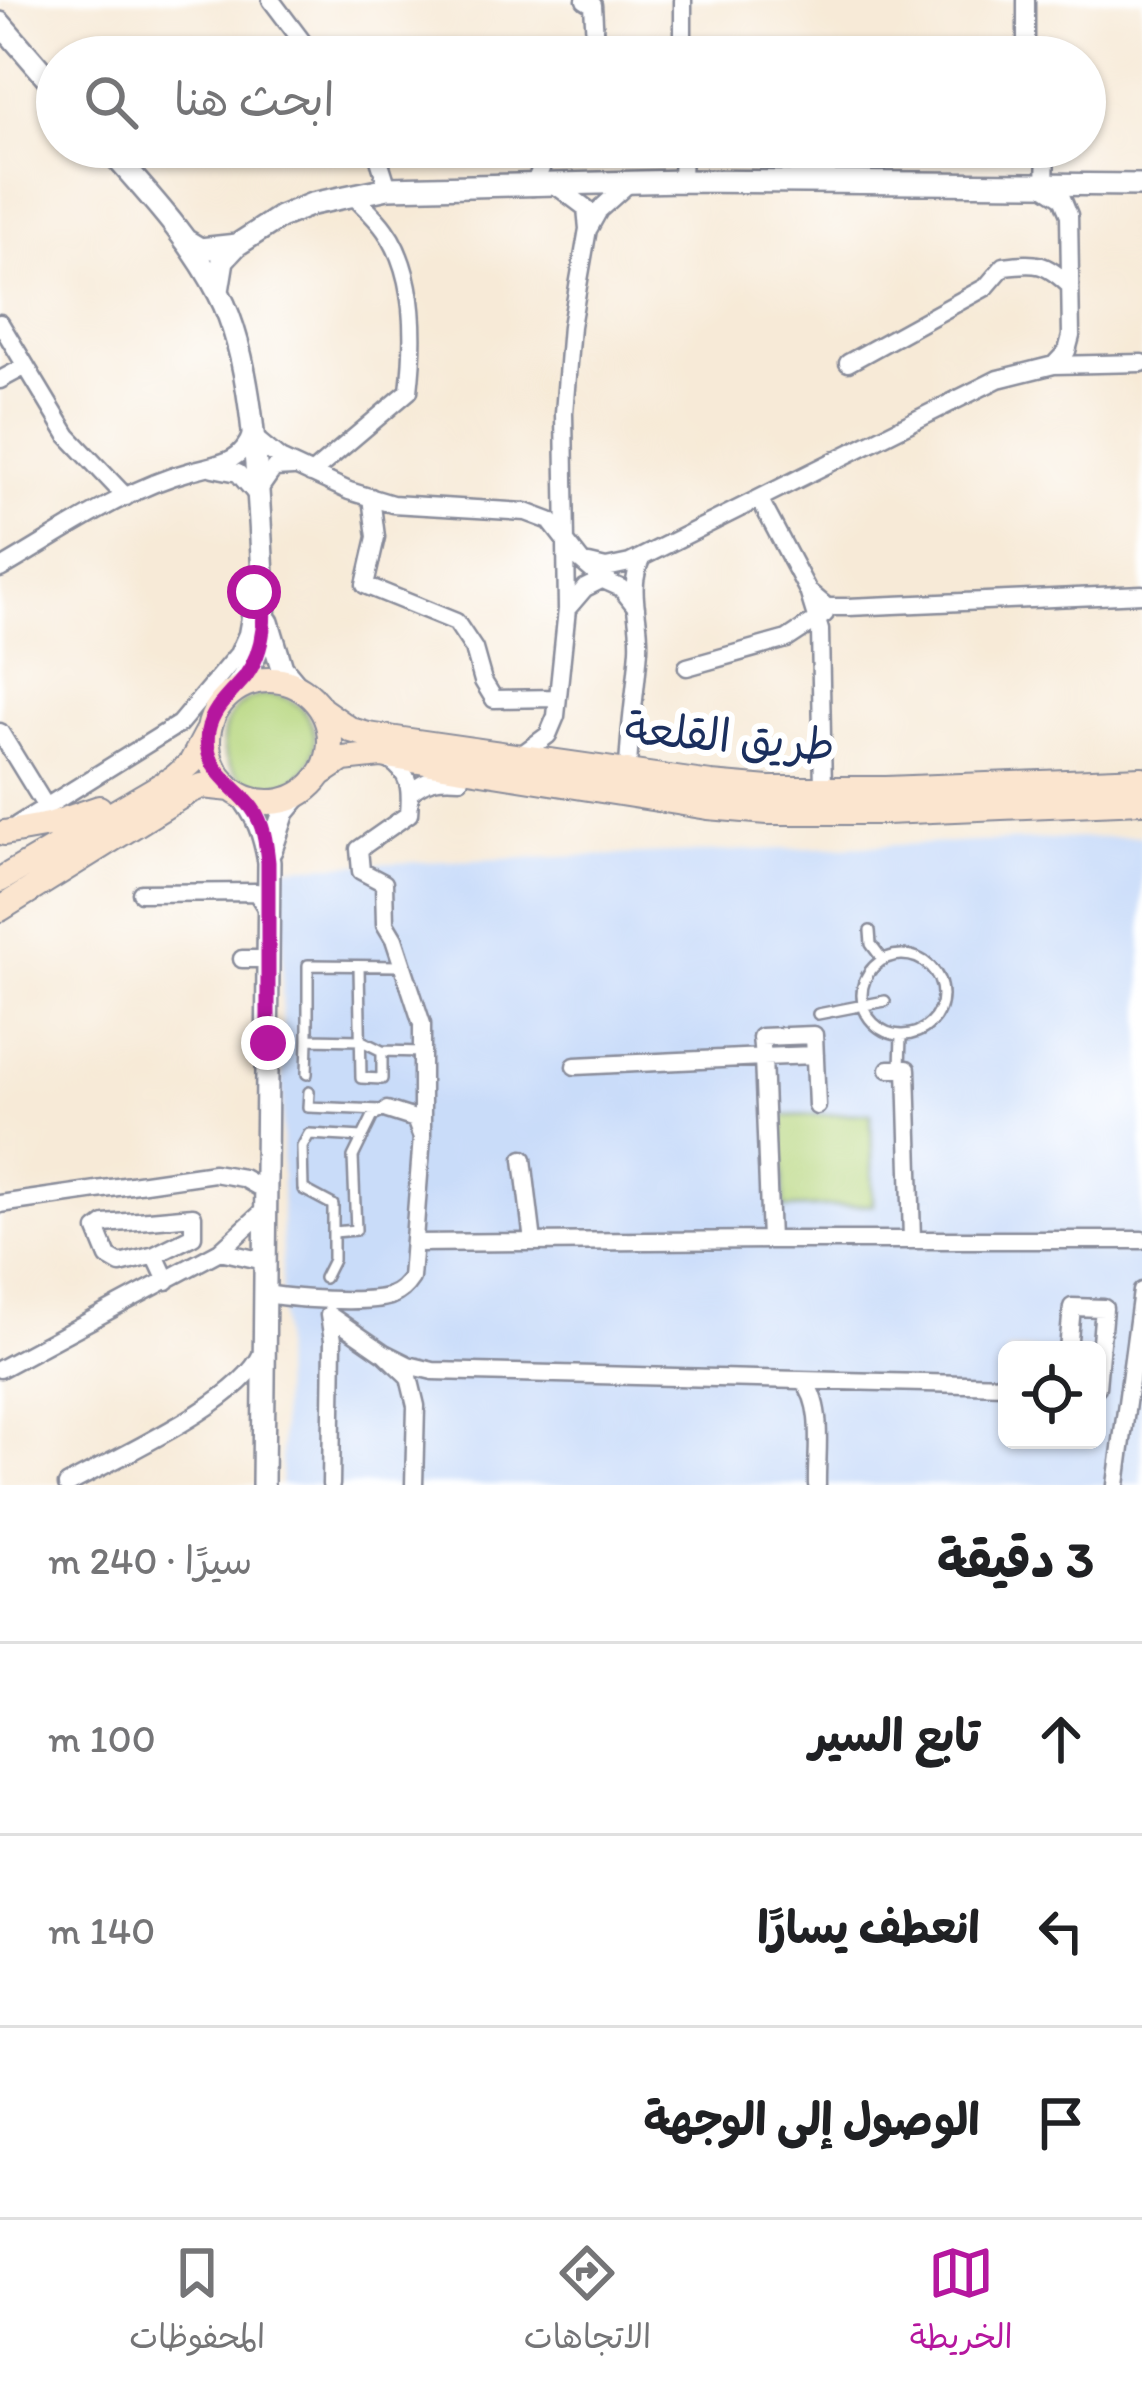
<!DOCTYPE html>
<html lang="ar">
<head>
<meta charset="utf-8">
<style>
  :root { --surface:#fff; --page:#f2f2f2; --text:#202124; --muted:#757577; --line:#e0e0e0; --accent:#b5179e }
  body { margin:0; font-family:Itim,"Playpen Sans Arabic",sans-serif; background:var(--page); color:var(--text); direction:rtl }
  .controls { position:absolute; right:36px; bottom:36px; display:grid; overflow:hidden; border-radius:18px; box-shadow:0 3px 9px #0004 }
  .controls button { width:108px; height:108px; display:grid; place-items:center; padding:0; border:0; border-bottom:3px solid var(--line); background:var(--surface); color:var(--text); font:60px sans-serif }
  .stop { position:absolute; width:36px; height:36px; margin:-27px; border:9px solid #b5179e; border-radius:50%; background:#fff }
  .stop.end { background:#b5179e; border-color:#fff; box-shadow:0 3px 12px #0008 }
  .list { margin:0; padding:0; list-style:none }
  h2 { display:flex; justify-content:space-between; align-items:center; height:156px; margin:0; padding:0 48px; font-size:51px }
  h2 small { font-size:39px; font-weight:400; color:var(--muted) }
  .list li { display:grid; grid-template-columns:78px 1fr auto; gap:36px; align-items:center; box-sizing:border-box; height:192px; padding:0 48px; border-top:3px solid var(--line) }
  .list b { display:block; font-size:45px; white-space:nowrap }
  .list em { font-size:39px; font-style:normal; color:var(--muted) }
  .icon { flex:none; width:66px; height:66px; fill:none; stroke:currentColor; stroke-width:2; stroke-linecap:round; stroke-linejoin:round }
  .map { position:relative; flex:none; width:1142px; height:1485px; overflow:hidden; direction:ltr }
  .search { position:absolute; background:var(--surface); box-shadow:0 3px 9px #0004; left:36px; right:36px; top:36px; height:132px; display:flex; align-items:center; gap:30px; box-sizing:border-box; padding:0 42px; border-radius:66px; color:var(--muted); font-size:45px }
  .sheet { height:732px; background:var(--surface) }
  nav { display:flex; justify-content:space-around; align-items:center; box-sizing:border-box; height:168px; border-top:3px solid var(--line); background:var(--surface); font-size:33px; color:var(--muted) }
  nav a { display:grid; justify-items:center; gap:6px }
  nav .on { color:var(--accent) }
  .map>svg:first-child { display:block }
  .built { fill:#c9dcf9; fill-rule:evenodd }
  .green { fill:#b6d67d; stroke:#68826e; stroke-width:3 }
  .lines { fill:none; stroke-linecap:round; stroke-linejoin:round }
  .service-casing { stroke:#898c9a; stroke-width:14 }
  .minor-casing { stroke:#898c9a; stroke-width:21 }
  .tertiary-casing { stroke:#898c9a; stroke-width:26 }
  .secondary-casing { stroke:#898c9a; stroke-width:28 }
  .service { stroke:#fff; stroke-width:9 }
  .minor { stroke:#fff; stroke-width:16 }
  .tertiary { stroke:#fff; stroke-width:21 }
  .secondary { stroke:#fbe5cf; stroke-width:24 }
  .route { stroke:#b5179e; stroke-width:15 }
  .labels { text-anchor:middle; dominant-baseline:central; stroke-width:12; stroke-linejoin:round; paint-order:stroke }
  .street-label { font-size:45px; fill:#1b2f5e; stroke:#fff }
</style>
</head>
<body>
<div class="map">
<svg width="1142" height="1485" viewBox="0 0 1142 1485">
  <rect width="100%" height="100%" fill="#fff"/>
  <filter id="ink" filterUnits="userSpaceOnUse"><feTurbulence type="fractalNoise" baseFrequency=".00833" numOctaves="2"/><feDisplacementMap in="SourceGraphic" scale="24" xChannelSelector="R" yChannelSelector="G"/><feConvolveMatrix kernelMatrix="1 2 1 2 8 2 1 2 1" color-interpolation-filters="sRGB"/></filter>
  <filter id="wash" filterUnits="userSpaceOnUse"><feTurbulence type="fractalNoise" baseFrequency=".004" numOctaves="4" result="noise"/><feDisplacementMap in="SourceGraphic" scale="48" xChannelSelector="R" yChannelSelector="G"/><feGaussianBlur stdDeviation="2.7" result="paint"/><feColorMatrix in="noise" values="0 0 0 0 0 0 0 0 0 0 0 0 0 0 0 0 0 1.4 0 .05"/><feComposite in="paint" operator="in"/></filter>
  <g filter="url(#wash)">
    <rect width="100%" height="100%" fill="#f7ead7"/>
    <path class="built" d="M1142 836V1485H281L283 867ZM1007 1350H1097V1440H1007Z"/>
    <path class="green" d="M223 741a46 46 0 1 1 92 0a46 46 0 1 1-92 0Z
      M871 1113 873 1205 784 1208 782 1116Z"/>
  </g>
  <g filter="url(#ink)">
    <g class="lines">
      <g class="service-casing">
        <path id="service" d="M870 931 871 944 883 960
          M862 995a40 40 0 1 1 80 0a40 40 0 1 1-80 0Z
          M359 966 361 1078 382 1079V1051L422 1052
          M818 1014 885 1001
          M308 1039V965L403 966
          M900 1069 901 1035
          M307 1074 308 1039 360 1040 382 1051
          M309 1092 308 1107 381 1110
          M334 1232 356 1230 353 1157 373 1116 387 1110
          M324 1278 333 1260V1205L303 1189 302 1147 309 1134 363 1137"/>
      </g>
      <g class="minor-casing">
        <path id="minor" d="M271 0 314 57
          M585 0 593 5 596 57
          M1026 0V57
          M683 57V0
          M375 147 388 188
          M1046 147 1045 187 1062 198 1069 215 1071 336 1067 351 1054 365
          M682 181 683 147
          M533 187 550 147
          M589 228 599 210 628 184
          M0 323 68 436 126 497
          M848 363 986 287 1004 266C1037 262 1045 262 1070 286
          M0 380 26 366
          M213 468 238 473 256 494 274 468 293 467
          M311 474 409 391C415 340 416 273 385 230 376 217 363 206 352 194
          M371 497 376 537 365 585 456 622 474 649 483 681 494 699 558 698
          M760 500 808 591 820 630 823 790
          M589 564 606 568 630 563 998 379 1054 365 1142 363
          M0 569C61 534 123 489 191 471 217 463 241 464 251 435L280 459 349 491 392 504 526 512 550 521 581 561 603 580 621 588 636 607
          M808 591 827 607H848L1142 594
          M567 609 585 588 607 577
          M687 667 787 639 825 614
          M0 732 46 807
          M521 755 548 735 556 716 567 609 564 413 571 326 588 229 586 208 558 187
          M628 771C629 730 636 691 639 649 641 614 626 592 642 557
          M411 792C427 779 439 777 460 779
          M17 825 179 724 238 654 247 634 256 585 262 578
          M141 893 256 892 268 911
          M242 959H268
          M815 1055 763 1057 770 1240H1142
          M575 1066 763 1057 761 1037 814 1035 817 1106
          M889 1069H907L912 1239
          M387 1110 415 1119 421 1135
          M523 1159 533 1242
          M0 1204 214 1173 243 1178 266 1191
          M416 1243 770 1240
          M220 1251 264 1261
          M155 1255 120 1264 108 1257 97 1230 105 1224 193 1216V1236L155 1255 167 1281
          M263 1293C289 1299 367 1304 390 1296 400 1292 405 1287 411 1278L422 1137V1024L394 939 385 924 384 883 361 871 359 849 409 814C411 791 411 773 389 760
          M1068 1350 1072 1307 1104 1308 1097 1387
          M0 1369 220 1251 266 1209
          M803 1381C825 1405 816 1454 817 1485
          M67 1485C117 1457 240 1403 262 1353
          M331 1485 333 1340 329 1315 384 1353
          M414 1485 416 1406 409 1377 384 1353 408 1365 433 1371 1007 1385
          M1116 1485 1142 1291"/>
      </g>
      <g class="tertiary-casing">
        <path id="tertiary" d="M0 23 57 89
          M107 147C148 194 191 239 219 294 259 369 258 517 265 604 263 641 256 663 233 691
          M185 240 200 249 237 245 223 260 218 291
          M237 245 280 217 312 204 388 188 682 181 1142 185
          M268 622 282 668 297 686
          M240 794C258 816 264 834 269 862L263 1485
          M271 850 284 812 300 793"/>
      </g>
      <g class="secondary-casing">
        <path id="secondary" d="M208 741a61 61 0 1 1 122 0a61 61 0 1 1-122 0Z
          M321 709 351 730 368 735 711 784 769 789H886L1142 779
          M322 773 343 759 381 755 708 807 768 812H886L1142 801
          M4 833 49 825 99 808
          M0 880 175 777 191 763 207 733
          M0 909 188 792 202 786 231 789"/>
      </g>
      <use href="#service" class="service"/>
      <use href="#minor" class="minor"/>
      <use href="#tertiary" class="tertiary"/>
      <use href="#secondary" class="secondary"/>
    </g>
  </g>
  <g class="lines" filter="url(#ink)">
    <path class="route" d="M254 592 262 578C265 613 267 647 245 677 231 694 212 708 208 731 202 771 233 782 252 808 264 824 266 843 268 862V1043"/>
  </g>
  <g class="labels">
    <g class="street-label">
      <text transform="translate(730 736) rotate(5)">طريق القلعة</text>
    </g>
  </g>
</svg>
<div class="controls">
<button><svg class="icon" aria-label="locate" viewBox="0 0 24 24"><circle cx="12" cy="12" r="6"/><path d="M12 2v4M12 18v4M2 12h4M18 12h4"/></svg></button>
</div>
<div class="stop" style="left:254px;top:592px"></div>
<div class="stop end" style="left:268px;top:1043px"></div>
<div class="search"><svg class="icon" aria-label="search" viewBox="0 0 24 24"><circle cx="10" cy="10" r="6"/><path d="M15 15l6 6"/></svg>ابحث هنا</div>
</div>
<section class="sheet">
<h2>3 دقيقة<small>سيرًا · 240 m</small></h2>
<ul class="list">
<li><svg class="icon" aria-label="ahead" viewBox="0 0 24 24"><path d="M12 20V5M6 11l6-6 6 6"/></svg><div><b>تابع السير</b></div><em>100 m</em></li>
<li><svg class="icon" aria-label="left" viewBox="0 0 24 24"><path d="M17 20v-9H6M10 6l-5 5 5 5"/></svg><div><b>انعطف يسارًا</b></div><em>140 m</em></li>
<li><svg class="icon" aria-label="arrive" viewBox="0 0 24 24"><path d="M6 21V4h12l-3 4 3 4H6"/></svg><div><b>الوصول إلى الوجهة</b></div></li>
</ul>
</section>
<nav>
<a class="on"><svg class="icon" aria-label="map" viewBox="0 0 24 24"><path d="M3 6l6-2 6 2 6-2v14l-6 2-6-2-6 2zM9 4v14M15 6v14"/></svg>الخريطة</a>
<a><svg class="icon" aria-label="directions" viewBox="0 0 24 24"><path d="M12 3l9 9-9 9-9-9zM9 14v-3h6M13 9l2 2-2 2"/></svg>الاتجاهات</a>
<a><svg class="icon" aria-label="saved" viewBox="0 0 24 24"><path d="M7 4h10v16l-5-4-5 4z"/></svg>المحفوظات</a>
</nav>
</body>
</html>
